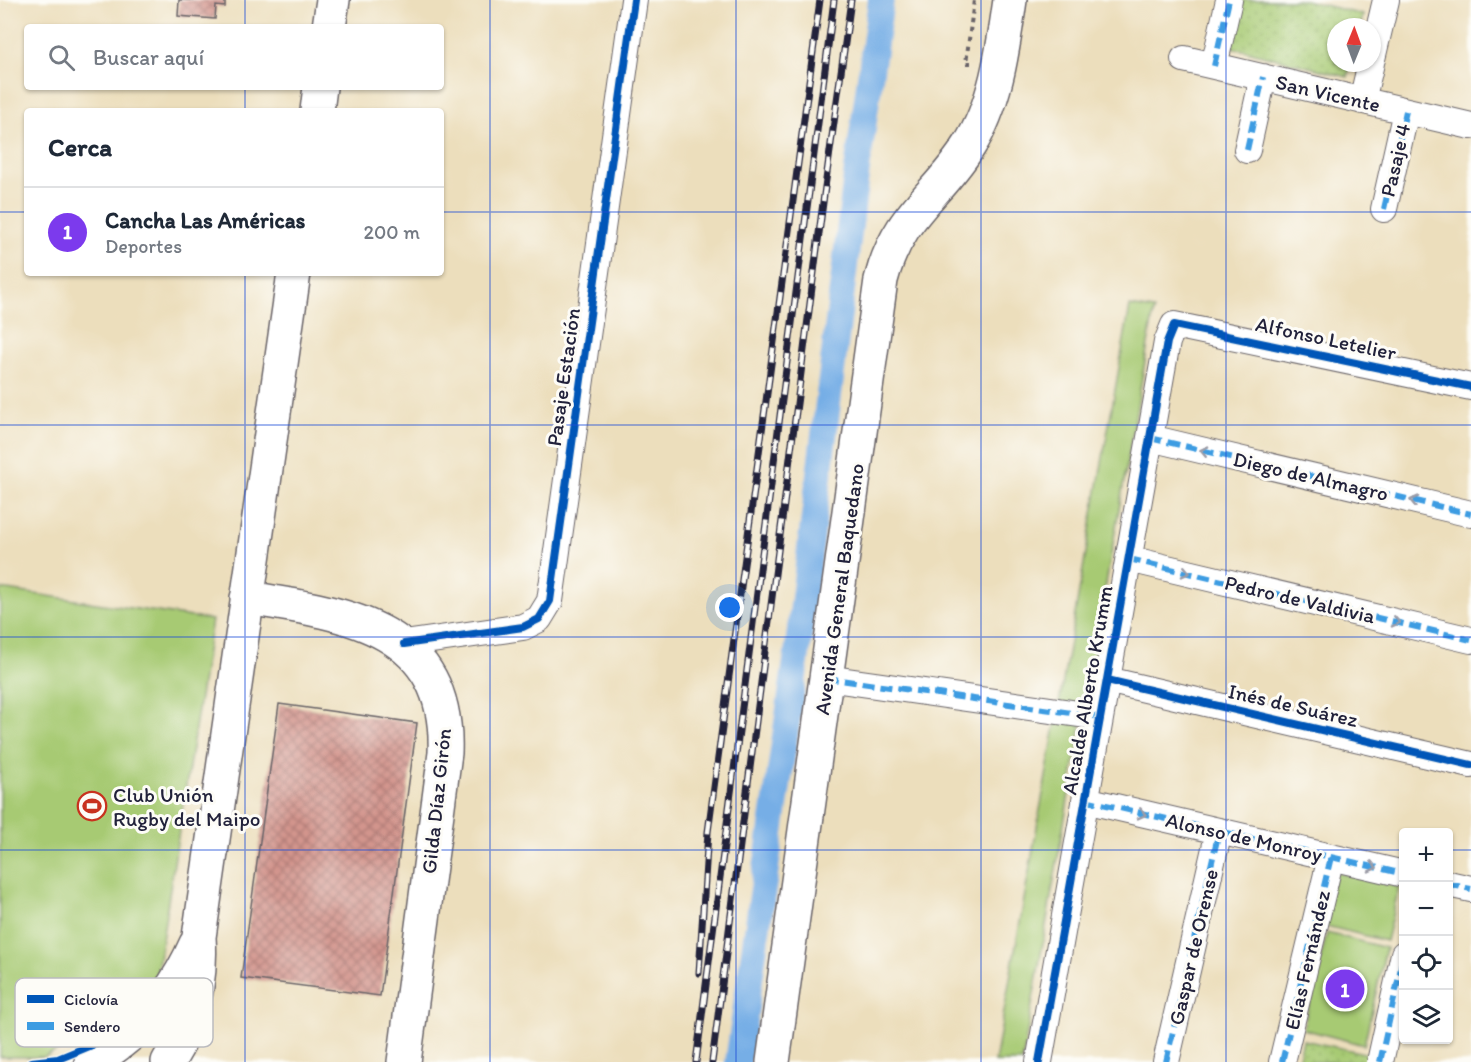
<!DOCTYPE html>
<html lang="es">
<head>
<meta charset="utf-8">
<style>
  :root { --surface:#fff; --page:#f6f6f7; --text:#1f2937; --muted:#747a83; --line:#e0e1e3; --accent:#7c3aed }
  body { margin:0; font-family:Itim,sans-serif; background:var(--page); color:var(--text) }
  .controls { position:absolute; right:18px; bottom:18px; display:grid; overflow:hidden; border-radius:6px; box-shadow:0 2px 4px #0004 }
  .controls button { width:54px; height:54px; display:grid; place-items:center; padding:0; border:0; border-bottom:2px solid var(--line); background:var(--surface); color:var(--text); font:30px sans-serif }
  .compass { position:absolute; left:1327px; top:18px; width:54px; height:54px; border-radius:50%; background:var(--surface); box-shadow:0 2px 4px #0004; rotate:1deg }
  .you { position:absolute; left:730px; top:608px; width:21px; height:21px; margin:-15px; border:4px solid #fff; border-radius:50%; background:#1a73e8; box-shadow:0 0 0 9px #1a73e833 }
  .badge { display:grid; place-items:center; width:39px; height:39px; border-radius:50%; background:var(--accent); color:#fff; font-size:20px; font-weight:700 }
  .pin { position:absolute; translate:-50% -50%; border:3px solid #fff; box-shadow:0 2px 6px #0006 }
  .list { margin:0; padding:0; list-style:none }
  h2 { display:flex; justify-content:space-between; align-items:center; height:78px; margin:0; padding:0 24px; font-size:26px }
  h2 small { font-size:20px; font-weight:400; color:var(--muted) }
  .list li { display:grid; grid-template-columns:39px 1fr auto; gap:18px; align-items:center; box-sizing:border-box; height:90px; padding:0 24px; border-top:2px solid var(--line) }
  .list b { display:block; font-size:22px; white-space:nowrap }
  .list p { margin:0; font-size:20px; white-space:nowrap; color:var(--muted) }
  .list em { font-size:20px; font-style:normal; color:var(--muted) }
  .icon { flex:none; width:33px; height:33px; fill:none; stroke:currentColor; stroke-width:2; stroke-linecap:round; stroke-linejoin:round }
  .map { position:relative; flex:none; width:1471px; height:1062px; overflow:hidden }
  .search { position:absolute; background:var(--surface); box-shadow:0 2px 4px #0004; left:24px; top:24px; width:420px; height:66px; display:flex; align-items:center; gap:15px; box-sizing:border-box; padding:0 21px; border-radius:6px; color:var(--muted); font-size:22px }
  .panel { position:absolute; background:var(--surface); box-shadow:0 2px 4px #0004; left:24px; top:108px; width:420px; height:168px; border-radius:6px }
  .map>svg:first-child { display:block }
  .grass { fill:url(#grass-dots); stroke:#647657; stroke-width:1.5 }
  .green { fill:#a7ca73; stroke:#647657; stroke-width:1.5 }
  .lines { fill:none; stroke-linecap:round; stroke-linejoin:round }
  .canal { stroke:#76aee6; stroke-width:26 }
  .building { fill:url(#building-cross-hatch) }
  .minor-casing { stroke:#696468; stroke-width:28 }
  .major-casing { stroke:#696468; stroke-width:36 }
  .path { stroke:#696468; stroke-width:4; stroke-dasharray:4.5 4.5; stroke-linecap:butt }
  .minor { stroke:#fff; stroke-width:26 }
  .major { stroke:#fff; stroke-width:33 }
  .rail-casing { stroke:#22223b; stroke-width:7 }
  .rail { stroke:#fdfcf7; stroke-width:4.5; stroke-dasharray:14; stroke-linecap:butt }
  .quiet { stroke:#3c9ce2; stroke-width:6; stroke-dasharray:12 6; stroke-linecap:butt }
  .cycleway-casing { stroke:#fdfcf7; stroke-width:11 }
  .cycleway { stroke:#0057b8; stroke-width:8 }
  .oneway { stroke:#9c9ca7 }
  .grid { fill:none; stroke:#1d4ed8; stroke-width:1.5; stroke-opacity:0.55 }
  .labels { text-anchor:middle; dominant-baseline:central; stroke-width:6; stroke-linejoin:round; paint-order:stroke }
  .street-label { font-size:21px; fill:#22223b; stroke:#fdfcf7 }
  .poi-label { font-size:21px; fill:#22223b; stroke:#fdfcf7; text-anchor:start }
  .key { fill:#fdfcf7; stroke:#bbbbbf; stroke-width:1.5 }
  .key-label { font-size:16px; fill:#22223b }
</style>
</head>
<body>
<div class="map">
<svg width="1471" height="1062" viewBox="0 0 1471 1062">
  <defs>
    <pattern id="grass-dots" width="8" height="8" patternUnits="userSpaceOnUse" patternTransform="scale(1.5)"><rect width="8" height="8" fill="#a7ca73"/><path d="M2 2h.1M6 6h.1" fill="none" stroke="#8fad64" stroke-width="1.8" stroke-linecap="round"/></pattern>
    <pattern id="building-cross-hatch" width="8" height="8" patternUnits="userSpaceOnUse" patternTransform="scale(1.5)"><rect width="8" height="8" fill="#d3958d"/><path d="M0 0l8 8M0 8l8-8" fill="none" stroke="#ab7974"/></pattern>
  </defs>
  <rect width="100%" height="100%" fill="#fdfcf7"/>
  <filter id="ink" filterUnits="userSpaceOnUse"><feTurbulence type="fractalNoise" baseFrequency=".0167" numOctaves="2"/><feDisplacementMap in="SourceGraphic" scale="12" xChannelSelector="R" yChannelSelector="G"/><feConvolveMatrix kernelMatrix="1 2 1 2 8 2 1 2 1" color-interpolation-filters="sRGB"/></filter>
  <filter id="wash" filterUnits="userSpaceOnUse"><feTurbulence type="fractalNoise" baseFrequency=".008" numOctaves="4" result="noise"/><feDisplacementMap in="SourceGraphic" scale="24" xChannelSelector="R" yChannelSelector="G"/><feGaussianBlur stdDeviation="1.35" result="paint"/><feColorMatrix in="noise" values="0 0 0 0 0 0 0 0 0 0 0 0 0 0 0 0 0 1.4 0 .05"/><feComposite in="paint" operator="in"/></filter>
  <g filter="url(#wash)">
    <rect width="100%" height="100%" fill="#ecdebc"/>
    <path class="grass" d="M1243 0H1305L1363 15 1360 27H1336V63H1351L1348 77 1231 47Z
      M1303 1040 1369 1054 1367 1062H1298Z"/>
    <path class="green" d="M1130 306 1154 310 1022 1062H995Z
      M0 589 212 620 154 991 114 1024 44 1057H0Z
      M1335 872 1399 887 1386 941 1322 925Z
      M1327 933 1386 948 1364 1045 1303 1029Z"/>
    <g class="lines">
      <path class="canal" d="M738 1062 797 654 855 184 881 0"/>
    </g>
    <g id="blocks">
      <path class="building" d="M179 0H225V7L216 6 215 19 178 16Z
        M279 704 417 723 380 996 241 978Z"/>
    </g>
  </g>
  <g filter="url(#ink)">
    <use href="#blocks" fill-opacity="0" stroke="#696468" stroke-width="1.5"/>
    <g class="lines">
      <g class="minor-casing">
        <path id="minor" d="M1184 59 1471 126
          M1372 59 1386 0
          M1214 66 1229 0
          M1362 101 1371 63
          M1247 150 1263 77
          M1384 209 1406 111
          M1150 438 1471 514
          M1129 559 1471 640
          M404 644 523 627 539 619 550 601 634 0
          M826 678 1100 717
          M1107 680 1471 765
          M1085 800 1404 874
          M1448 884 1471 889
          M1039 1062 1167 342 1174 325 1471 387
          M1166 1062 1219 831
          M1282 1062 1331 857
          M1380 1062 1404 954"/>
      </g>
      <g class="major-casing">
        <path id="major" d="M329 27 333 0
          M317 111 320 87
          M247 598C346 613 450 627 445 753L404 1062
          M91 1062C139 1035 174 994 196 944
          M168 1062C193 1023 202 982 199 937L294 273
          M773 1062 881 280C898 214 936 198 969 146 996 104 1003 49 1010 0"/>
      </g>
      <path class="path" d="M971 63H966L974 0"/>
      <use href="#minor" class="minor"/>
      <use href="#major" class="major"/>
      <g class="rail-casing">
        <path id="rail" d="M699 973 708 832 820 0
          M696 1062 834 0
          M712 1062 825 187 851 0"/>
      </g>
      <use href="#rail" class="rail"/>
      <path class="quiet" d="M1214 66 1229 0
        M1247 150 1263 77
        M1384 209 1406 111
        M1150 438 1471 514
        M1129 559 1471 640
        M826 678 1100 717
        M1085 800 1404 874
        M1448 884 1471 889
        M1166 1062 1219 831
        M1282 1062 1331 857
        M1380 1062 1404 954"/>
      <g class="cycleway-casing">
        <path id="cycleway" d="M404 644 523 627 539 619 550 601 634 0
          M1107 680 1471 765
          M31 1062 58 1059 104 1040 127 1038
          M1039 1062 1167 342 1174 325 1471 387"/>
      </g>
      <use href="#cycleway" class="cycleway"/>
    </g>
    <defs><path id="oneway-chevron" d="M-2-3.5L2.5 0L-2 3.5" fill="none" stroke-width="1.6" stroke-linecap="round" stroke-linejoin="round" transform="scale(1.5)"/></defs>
    <g class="oneway">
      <use href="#oneway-chevron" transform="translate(1204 451) rotate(-167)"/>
      <use href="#oneway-chevron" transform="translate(1414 501) rotate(-167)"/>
      <use href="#oneway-chevron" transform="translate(1186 572) rotate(13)"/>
      <use href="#oneway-chevron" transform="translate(1396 622) rotate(13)"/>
      <use href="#oneway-chevron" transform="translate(1142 814) rotate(13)"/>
      <use href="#oneway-chevron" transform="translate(1373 867) rotate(13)"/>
    </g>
  </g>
  <path class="grid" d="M245 0V27M490 0V1062M736 0V1062M981 0V1062M1226 0V1062M245 87V111M0 212H27M441 212H1471M245 273V1062M0 425H1471M0 637H1471M0 850H1404M1448 850H1471"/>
  <defs>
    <g id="stadium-ring" transform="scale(1.5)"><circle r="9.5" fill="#fdfcf7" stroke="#c8321e" stroke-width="1.5"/><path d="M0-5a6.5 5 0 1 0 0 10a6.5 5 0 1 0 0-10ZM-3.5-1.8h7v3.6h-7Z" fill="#c8321e"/></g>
  </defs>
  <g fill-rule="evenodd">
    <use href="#stadium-ring" x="92" y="806"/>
  </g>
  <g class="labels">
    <g class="street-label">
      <text transform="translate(1328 93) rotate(13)">San Vicente</text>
      <text transform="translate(1395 160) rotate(-77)">Pasaje 4</text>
      <text transform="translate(1326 338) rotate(12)">Alfonso Letelier</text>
      <text transform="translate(563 377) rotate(-82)">Pasaje Estación</text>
      <text transform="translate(1311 476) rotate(13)">Diego de Almagro</text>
      <text transform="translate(839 589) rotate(-82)">Avenida General Baquedano</text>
      <text transform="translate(1300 599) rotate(13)">Pedro de Valdivia</text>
      <text transform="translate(1087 690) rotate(-80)">Alcalde Alberto Krumm</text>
      <text transform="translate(1293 705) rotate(13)">Inés de Suárez</text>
      <text transform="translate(436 801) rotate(-84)">Gilda Díaz Girón</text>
      <text transform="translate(1244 837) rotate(13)">Alonso de Monroy</text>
      <text transform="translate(1193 947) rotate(-77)">Gaspar de Orense</text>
      <text transform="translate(1307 960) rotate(-77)">Elías Fernández</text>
    </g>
    <g class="poi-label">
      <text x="113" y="794">Club Unión<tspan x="113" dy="24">Rugby del Maipo</tspan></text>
    </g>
  </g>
  <rect x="15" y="978" width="198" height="69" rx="9" class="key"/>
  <rect x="27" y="995" width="27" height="8" fill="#0057b8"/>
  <rect x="27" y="1022" width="27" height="8" fill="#3c9ce2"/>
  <g class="key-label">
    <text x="64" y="1005">Ciclovía</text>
    <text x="64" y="1032">Sendero</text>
  </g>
</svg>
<div class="controls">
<button>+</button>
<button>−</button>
<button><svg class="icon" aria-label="locate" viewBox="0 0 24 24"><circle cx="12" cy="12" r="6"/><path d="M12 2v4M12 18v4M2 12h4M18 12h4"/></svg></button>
<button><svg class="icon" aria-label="layers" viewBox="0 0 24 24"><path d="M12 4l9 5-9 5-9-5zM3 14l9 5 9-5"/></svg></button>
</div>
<svg class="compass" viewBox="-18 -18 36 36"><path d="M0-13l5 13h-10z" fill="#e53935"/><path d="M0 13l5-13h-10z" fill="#747a83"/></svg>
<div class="you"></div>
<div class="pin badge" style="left:1345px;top:989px">1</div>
<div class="search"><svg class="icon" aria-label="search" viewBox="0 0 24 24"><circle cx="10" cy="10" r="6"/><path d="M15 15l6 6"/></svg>Buscar aquí</div>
<section class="panel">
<h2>Cerca<small></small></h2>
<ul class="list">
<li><span class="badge">1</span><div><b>Cancha Las Américas</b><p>Deportes</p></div><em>200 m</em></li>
</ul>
</section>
</div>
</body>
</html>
